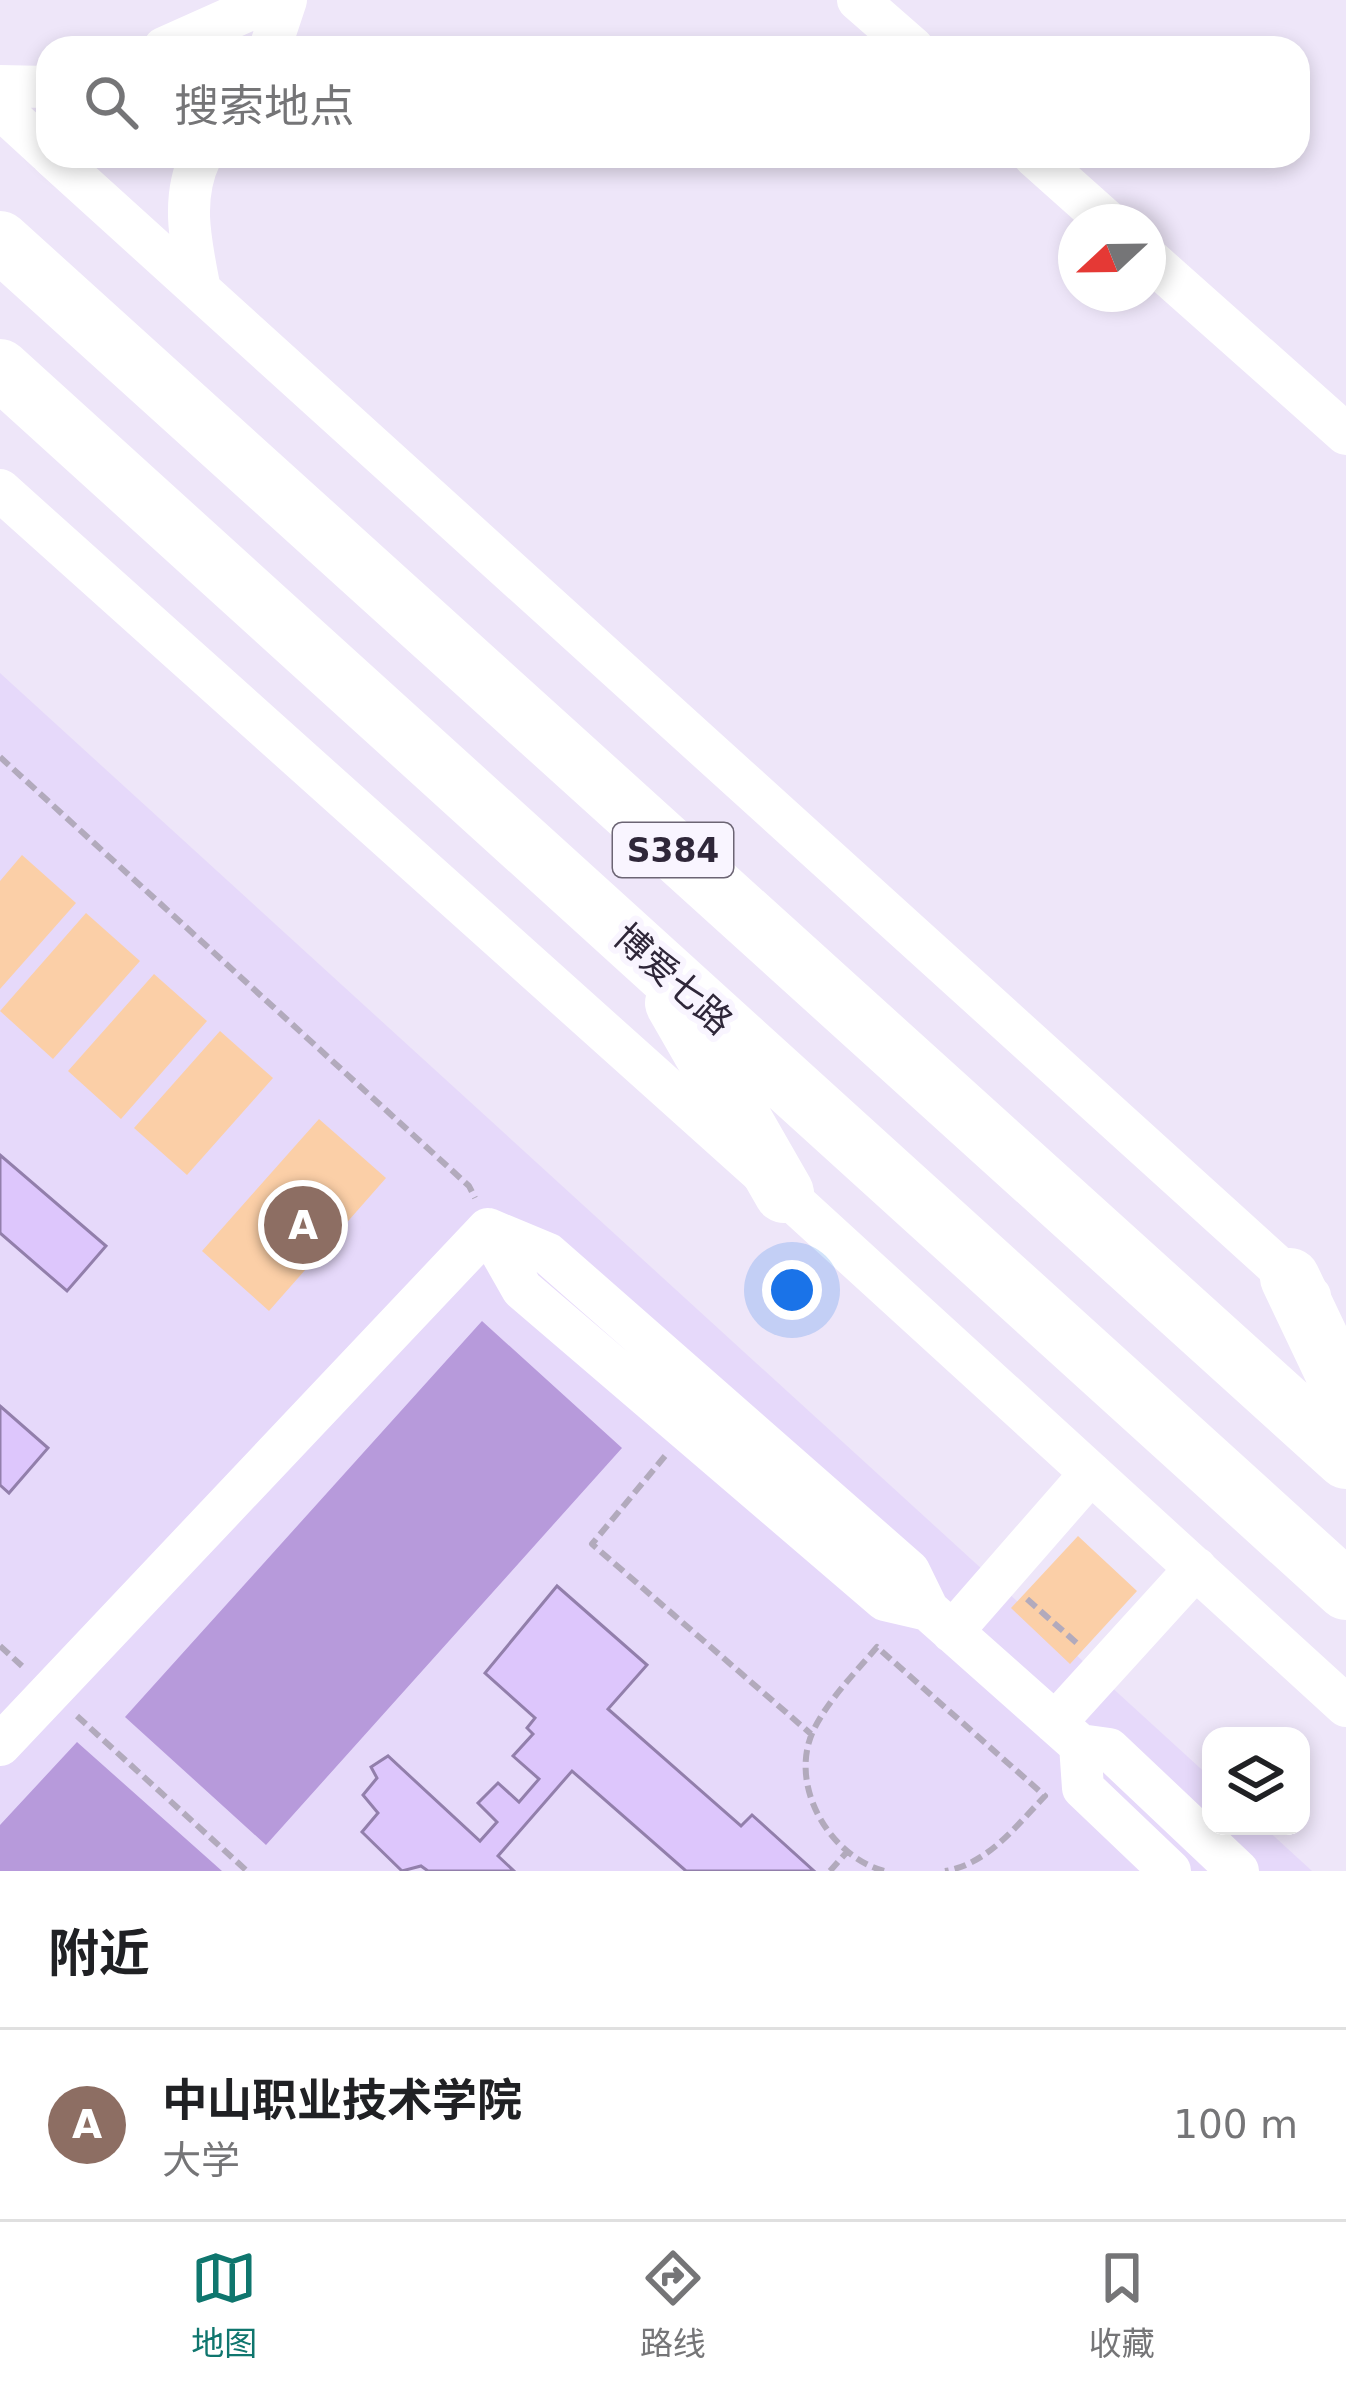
<!DOCTYPE html>
<html lang="zh">
<head>
<meta charset="utf-8">
<style>
  :root { --surface:#fff; --page:#f2f2f2; --text:#202124; --muted:#757577; --line:#e0e0e0; --accent:#0f766e }
  body { margin:0; font-family:"DejaVu Sans","Noto Sans SC",sans-serif; background:var(--page); color:var(--text) }
  .controls { position:absolute; right:36px; bottom:36px; display:grid; overflow:hidden; border-radius:24px; box-shadow:0 6px 18px #0003 }
  .controls button { width:108px; height:108px; display:grid; place-items:center; padding:0; border:0; border-bottom:3px solid var(--line); background:var(--surface); color:var(--text); font:60px sans-serif }
  .compass { position:absolute; left:1058px; top:204px; width:108px; height:108px; border-radius:50%; background:var(--surface); box-shadow:0 6px 18px #0003; rotate:248deg }
  .you { position:absolute; left:792px; top:1290px; width:42px; height:42px; margin:-30px; border:9px solid #fff; border-radius:50%; background:#1a73e8; box-shadow:0 0 0 18px #1a73e833 }
  .badge { display:grid; place-items:center; width:78px; height:78px; border-radius:50%; background:var(--accent); color:#fff; font-size:39px; font-weight:700 }
  .pin { position:absolute; translate:-50% -50%; border:6px solid #fff; box-shadow:0 3px 12px #0006 }
  .list { margin:0; padding:0; list-style:none }
  h2 { display:flex; justify-content:space-between; align-items:center; height:156px; margin:0; padding:0 48px; font-size:51px }
  h2 small { font-size:39px; font-weight:400; color:var(--muted) }
  .list li { display:grid; grid-template-columns:78px 1fr auto; gap:36px; align-items:center; box-sizing:border-box; height:192px; padding:0 48px; border-top:3px solid var(--line) }
  .list b { display:block; font-size:45px; white-space:nowrap }
  .list p { margin:0; font-size:39px; white-space:nowrap; color:var(--muted) }
  .list em { font-size:39px; font-style:normal; color:var(--muted) }
  .icon { flex:none; width:66px; height:66px; fill:none; stroke:currentColor; stroke-width:2; stroke-linecap:round; stroke-linejoin:round }
  .map { position:relative; flex:none; width:1346px; height:1871px; overflow:hidden }
  .search { position:absolute; background:var(--surface); box-shadow:0 6px 18px #0003; left:36px; right:36px; top:36px; height:132px; display:flex; align-items:center; gap:30px; box-sizing:border-box; padding:0 42px; border-radius:36px; color:var(--muted); font-size:45px }
  .sheet { height:348px; background:var(--surface) }
  nav { display:flex; justify-content:space-around; align-items:center; box-sizing:border-box; height:168px; border-top:3px solid var(--line); background:var(--surface); font-size:33px; color:var(--muted) }
  nav a { display:grid; justify-items:center; gap:6px }
  nav .on { color:var(--accent) }
  .map>svg:first-child { display:block }
  .built { fill:#e6d9fa }
  .green { fill:#fbcfa7 }
  .water { fill:#b79adb }
  .building { fill:#ddc6fc; stroke:#927fab; stroke-width:3 }
  .lines { fill:none; stroke-linecap:round; stroke-linejoin:round }
  .path { stroke:#b2aabc; stroke-width:6; stroke-dasharray:12 6; stroke-linecap:butt }
  .minor { stroke:#fff; stroke-width:42 }
  .highway { stroke:#fff; stroke-width:60 }
  .labels { text-anchor:middle; dominant-baseline:central; stroke-width:12; stroke-linejoin:round; paint-order:stroke }
  .shield { fill:#f9f5ff; stroke:#6c6574; stroke-width:3 }
  .shield-label { font-size:33px; font-weight:bold; fill:#2f2739 }
  .street-label { font-size:36px; fill:#2f2739; stroke:#f9f5ff }
</style>
</head>
<body>
<div class="map">
<svg width="1346" height="1871" viewBox="0 0 1346 1871">
  <rect width="100%" height="100%" fill="#eee6f9"/>
  <path class="built" d="M0 673 1211 1778V1826H1263L1312 1871H0Z"/>
  <path class="green" d="M22 855 76 903 0 989V881Z
    M86 913 140 961 53 1059 0 1011Z
    M154 974 207 1021 121 1119 68 1071Z
    M220 1031 273 1078 187 1175 134 1128Z
    M319 1119 386 1178 269 1311 202 1251Z
    M1078 1536 1137 1591 1070 1664 1011 1608Z"/>
  <path class="water" d="M482 1321 622 1448 266 1845 125 1717Z
    M77 1742 222 1871H0V1825Z"/>
  <path class="building" d="M0 1155 106 1246 67 1291 0 1233Z
    M0 1406 48 1448 9 1493 0 1485Z
    M557 1586 647 1665 608 1709 741 1826 752 1815 814 1871H686L572 1771 498 1856 514 1871H428L421 1866 402 1871 362 1832 378 1813 363 1795 377 1778 371 1767 388 1756 480 1841 497 1822 478 1803 498 1783 519 1802 539 1779 513 1756 533 1734 527 1728 535 1718 485 1673Z"/>
  <g class="lines">
    <path class="path" d="M0 757 469 1186 475 1198
      M665 1456 592 1544 811 1734
      M1027 1599 1080 1646
      M0 1646 22 1666
      M77 1716 247 1871
      M830 1871 846 1853
      M884 1871C829 1856 787 1784 814 1729 829 1699 855 1673 877 1647L1045 1796C1016 1826 988 1864 945 1871"/>
    <path class="minor" d="M858 0 913 48
      M164 48 271 0
      M270 48 286 0
      M0 86 48 87
      M0 108 48 152
      M52 156 1310 1296
      M1034 156 1108 222
      M1148 258 1346 434
      M200 290C191 244 180 199 201 156
      M0 490 784 1193 1346 1706
      M488 1229 548 1254 909 1571 928 1610 1080 1745 1109 1749 1238 1871
      M488 1229 522 1289 885 1600 928 1610
      M952 1632 1091 1473
      M1055 1723 1196 1568
      M0 1745 488 1229
      M1080 1745 1083 1788 1170 1871"/>
    <path class="highway" d="M0 241 1346 1459
      M0 369 1346 1590
      M675 1003 784 1193
      M1290 1278 1346 1396"/>
  </g>
  <g class="labels">
    <rect class="shield" x="613" y="823" width="120" height="54" rx="9"/>
    <g class="shield-label">
      <text x="673" y="850">S384</text>
    </g>
    <g class="street-label">
      <text transform="translate(673 979) rotate(42)">博爱七路</text>
    </g>
  </g>
</svg>
<div class="controls">
<button><svg class="icon" aria-label="layers" viewBox="0 0 24 24"><path d="M12 4l9 5-9 5-9-5zM3 14l9 5 9-5"/></svg></button>
</div>
<svg class="compass" viewBox="-18 -18 36 36"><path d="M0-13l5 13h-10z" fill="#e53935"/><path d="M0 13l5-13h-10z" fill="#757577"/></svg>
<div class="you"></div>
<div class="pin badge" style="left:303px;top:1225px;background:#8d6e63">A</div>
<div class="search"><svg class="icon" aria-label="search" viewBox="0 0 24 24"><circle cx="10" cy="10" r="6"/><path d="M15 15l6 6"/></svg>搜索地点</div>
</div>
<section class="sheet">
<h2>附近<small></small></h2>
<ul class="list">
<li><span class="badge" style="background:#8d6e63">A</span><div><b>中山职业技术学院</b><p>大学</p></div><em>100 m</em></li>
</ul>
</section>
<nav>
<a class="on"><svg class="icon" aria-label="map" viewBox="0 0 24 24"><path d="M3 6l6-2 6 2 6-2v14l-6 2-6-2-6 2zM9 4v14M15 6v14"/></svg>地图</a>
<a><svg class="icon" aria-label="directions" viewBox="0 0 24 24"><path d="M12 3l9 9-9 9-9-9zM9 14v-3h6M13 9l2 2-2 2"/></svg>路线</a>
<a><svg class="icon" aria-label="saved" viewBox="0 0 24 24"><path d="M7 4h10v16l-5-4-5 4z"/></svg>收藏</a>
</nav>
</body>
</html>
